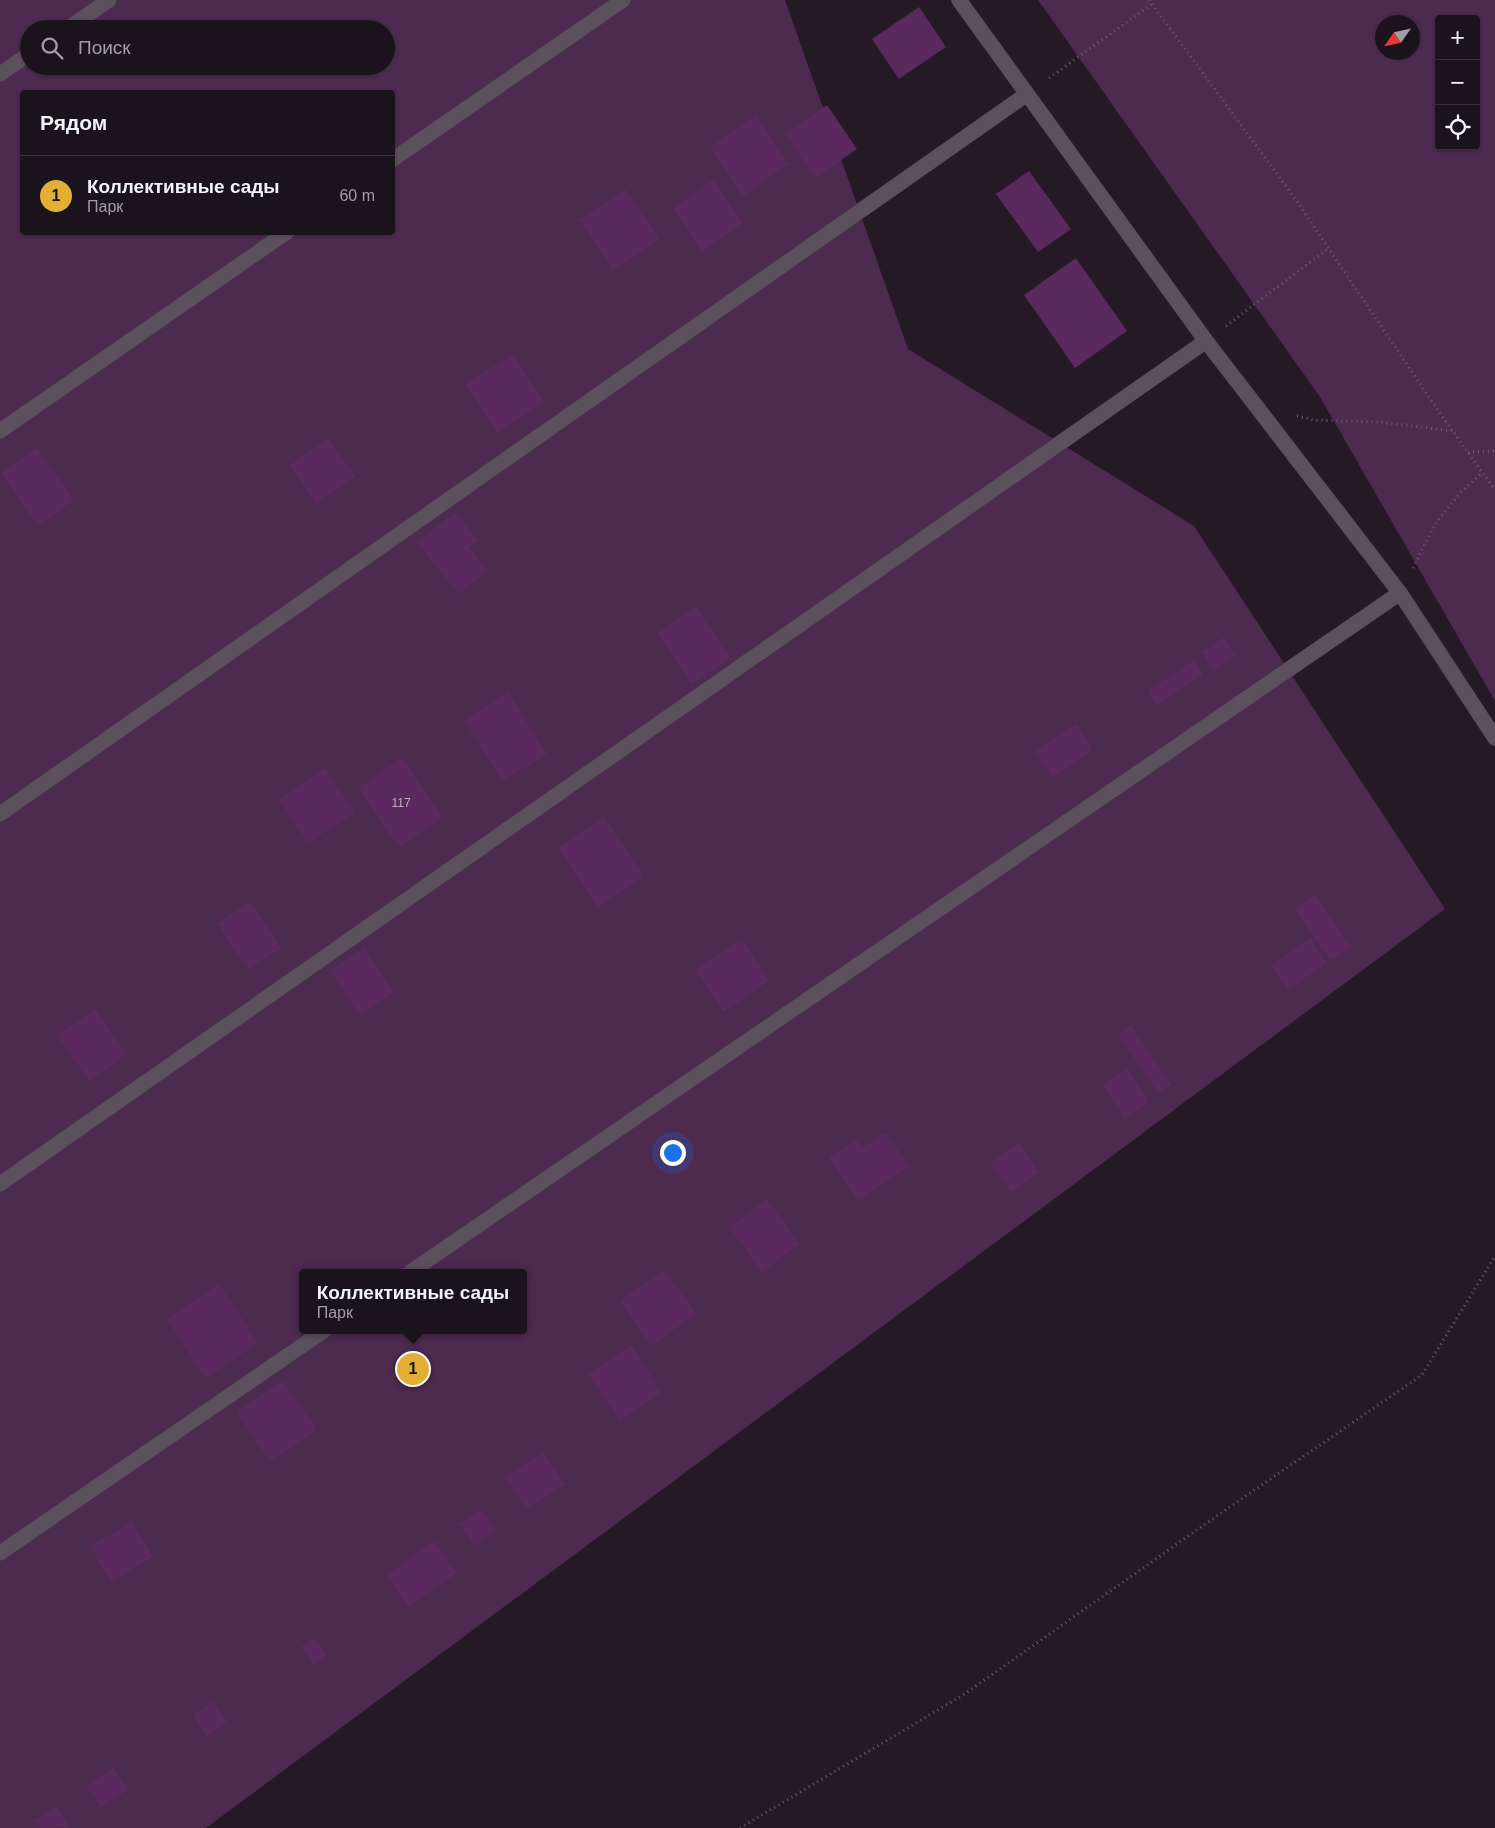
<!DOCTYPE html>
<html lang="ru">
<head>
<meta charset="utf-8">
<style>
  :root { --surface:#1b131c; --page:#241c25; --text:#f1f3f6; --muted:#a09ea3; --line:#39323b; --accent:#e2af34 }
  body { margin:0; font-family:Helvetica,sans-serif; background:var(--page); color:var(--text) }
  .controls { position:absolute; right:15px; top:15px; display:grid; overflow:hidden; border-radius:5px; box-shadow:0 1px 4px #0004 }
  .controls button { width:45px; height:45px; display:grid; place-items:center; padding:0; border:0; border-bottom:1px solid var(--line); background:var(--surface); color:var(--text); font:25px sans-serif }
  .compass { position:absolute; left:1375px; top:15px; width:45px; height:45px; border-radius:50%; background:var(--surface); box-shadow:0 1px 4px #0004; rotate:236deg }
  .you { position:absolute; left:672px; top:1152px; width:18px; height:18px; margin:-12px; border:4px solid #fff; border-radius:50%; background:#1a73e8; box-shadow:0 0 0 8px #1a73e833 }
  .badge { display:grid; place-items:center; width:32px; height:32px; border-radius:50%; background:var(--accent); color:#111; font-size:16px; font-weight:700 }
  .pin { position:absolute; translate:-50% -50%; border:2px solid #fff; box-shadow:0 1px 5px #0006 }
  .popup { position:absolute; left:299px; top:1269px; width:228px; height:65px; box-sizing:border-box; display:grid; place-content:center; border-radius:5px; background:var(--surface); filter:drop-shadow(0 1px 4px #0005); font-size:16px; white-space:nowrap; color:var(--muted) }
  .popup b { font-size:19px; color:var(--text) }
  .popup::after { content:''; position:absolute; left:50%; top:100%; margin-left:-10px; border:10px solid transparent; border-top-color:var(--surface) }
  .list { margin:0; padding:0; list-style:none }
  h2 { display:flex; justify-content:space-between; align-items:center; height:65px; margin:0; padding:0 20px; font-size:21px }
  h2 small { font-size:16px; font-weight:400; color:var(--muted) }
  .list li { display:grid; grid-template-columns:32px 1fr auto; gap:15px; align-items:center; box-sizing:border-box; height:80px; padding:0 20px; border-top:1px solid var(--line) }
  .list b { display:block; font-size:19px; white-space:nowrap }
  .list p { margin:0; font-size:16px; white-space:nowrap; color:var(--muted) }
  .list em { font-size:16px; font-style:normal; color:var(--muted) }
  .icon { flex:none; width:28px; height:28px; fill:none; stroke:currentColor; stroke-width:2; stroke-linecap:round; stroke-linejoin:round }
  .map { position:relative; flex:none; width:1495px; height:1828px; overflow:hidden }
  .search { position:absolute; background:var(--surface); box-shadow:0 1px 4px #0004; left:20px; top:20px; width:375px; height:55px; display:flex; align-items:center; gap:12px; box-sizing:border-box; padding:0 18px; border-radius:28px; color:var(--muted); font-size:19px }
  .panel { position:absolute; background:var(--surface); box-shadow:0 1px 4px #0004; left:20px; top:90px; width:375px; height:145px; border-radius:5px }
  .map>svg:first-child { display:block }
  .green { fill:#4d2a50; fill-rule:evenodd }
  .building { fill:#5a2a5e }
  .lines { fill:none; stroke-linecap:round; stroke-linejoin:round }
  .minor-casing { stroke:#3f3740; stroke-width:16 }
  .path { stroke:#685e69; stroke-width:3; stroke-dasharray:1 4; stroke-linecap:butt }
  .minor { stroke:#5d505e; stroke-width:15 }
  .labels { text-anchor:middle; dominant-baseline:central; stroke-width:4.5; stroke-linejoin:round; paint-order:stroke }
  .number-label { font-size:12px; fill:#beacbf }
</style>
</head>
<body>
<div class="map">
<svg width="1495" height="1828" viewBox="0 0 1495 1828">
  <rect width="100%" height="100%" fill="#241925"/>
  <path class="green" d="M0 0H785L908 349 1194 526 1445 909 206 1828H0ZM29 29H386V66H29ZM22 92H392V232H22ZM303 1273H523V1330H303Z
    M1038 0H1495V701L1320 397ZM1439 19H1476V146H1439ZM1382 22H1412V52H1382Z"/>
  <path class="building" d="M919 7 946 47 899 79 872 39Z
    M827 105 857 149 815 178 785 134Z
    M756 115 789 164 743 196 710 147Z
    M1029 171 1071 229 1038 252 996 194Z
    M713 180 743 224 702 252 673 208Z
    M625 189 659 239 613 270 579 220Z
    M1076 258 1127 331 1075 368 1024 295Z
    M513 354 544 403 497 433 466 384Z
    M328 438 356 477 316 504 290 465Z
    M37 448 74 500 38 526 1 473Z
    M456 512 478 540 469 547 488 571 458 594 417 542Z
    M696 607 730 658 691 684 658 633Z
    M1224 637 1237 655 1214 671 1202 652Z
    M1194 660 1203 675 1157 705 1147 691Z
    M508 692 547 754 503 781 464 720Z
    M1076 724 1093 750 1052 777 1034 752Z
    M402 758 443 817 399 847 358 788Z
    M325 768 355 812 308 843 279 799Z
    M604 817 644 877 598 908 558 848Z
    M1315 894 1351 947 1330 960 1295 908Z
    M250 902 281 948 249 970 217 924Z
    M1310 938 1327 963 1288 990 1271 966Z
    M742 939 769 981 723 1012 696 970Z
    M364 948 394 992 360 1016 330 971Z
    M95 1009 127 1054 89 1081 57 1035Z
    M1131 1025 1171 1085 1158 1093 1118 1034Z
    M1127 1068 1149 1102 1124 1118 1102 1084Z
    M886 1132 909 1167 858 1201 829 1157 856 1139 862 1148Z
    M1019 1143 1039 1172 1011 1192 990 1162Z
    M767 1199 800 1244 762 1272 729 1227Z
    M665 1270 696 1314 651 1346 620 1301Z
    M219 1284 258 1343 206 1378 167 1319Z
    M631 1345 662 1393 620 1421 588 1374Z
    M283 1381 317 1430 270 1462 237 1412Z
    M543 1452 565 1484 527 1510 505 1478Z
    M481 1509 496 1531 474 1546 459 1524Z
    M132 1522 153 1557 111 1582 90 1546Z
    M435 1541 457 1573 408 1606 386 1575Z
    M314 1638 327 1655 313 1664 301 1647Z
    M214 1701 227 1722 207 1736 193 1715Z
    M113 1768 128 1790 101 1807 86 1786Z
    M56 1807 70 1827 40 1828 35 1820Z"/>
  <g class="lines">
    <g class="minor-casing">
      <path id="minor" d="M959 0 1206 341 1400 593 1495 738
        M67 29 109 0
        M0 74 29 54
        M392 160 623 0
        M0 431 287 232
        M0 814 1027 94
        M0 1184 1206 341
        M409 1273 1400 593
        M0 1553 325 1330"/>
    </g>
    <path class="path" d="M1149 0 1294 197 1439 412 1495 490
      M1049 78 1152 4
      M1226 326 1329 248
      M1297 416 1313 420 1380 422 1453 431
      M1468 452 1495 451
      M1413 568 1435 524 1459 494 1482 473
      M740 1828 963 1695 1221 1513 1422 1375 1495 1256"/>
    <use href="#minor" class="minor"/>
  </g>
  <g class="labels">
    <g class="number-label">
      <text x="401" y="803">117</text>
    </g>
  </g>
</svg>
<div class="controls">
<button>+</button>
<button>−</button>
<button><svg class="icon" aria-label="locate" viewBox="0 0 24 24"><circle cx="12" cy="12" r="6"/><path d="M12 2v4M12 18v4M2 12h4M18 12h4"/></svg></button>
</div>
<svg class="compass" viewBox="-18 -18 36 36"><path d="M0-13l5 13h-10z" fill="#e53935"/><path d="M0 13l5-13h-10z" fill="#a09ea3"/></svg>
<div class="you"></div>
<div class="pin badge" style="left:413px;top:1369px">1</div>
<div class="popup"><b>Коллективные сады</b>Парк</div>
<div class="search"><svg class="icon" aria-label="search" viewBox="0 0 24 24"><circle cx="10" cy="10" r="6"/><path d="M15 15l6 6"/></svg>Поиск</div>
<section class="panel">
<h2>Рядом<small></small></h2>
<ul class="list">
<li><span class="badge">1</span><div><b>Коллективные сады</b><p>Парк</p></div><em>60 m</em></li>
</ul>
</section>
</div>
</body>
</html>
